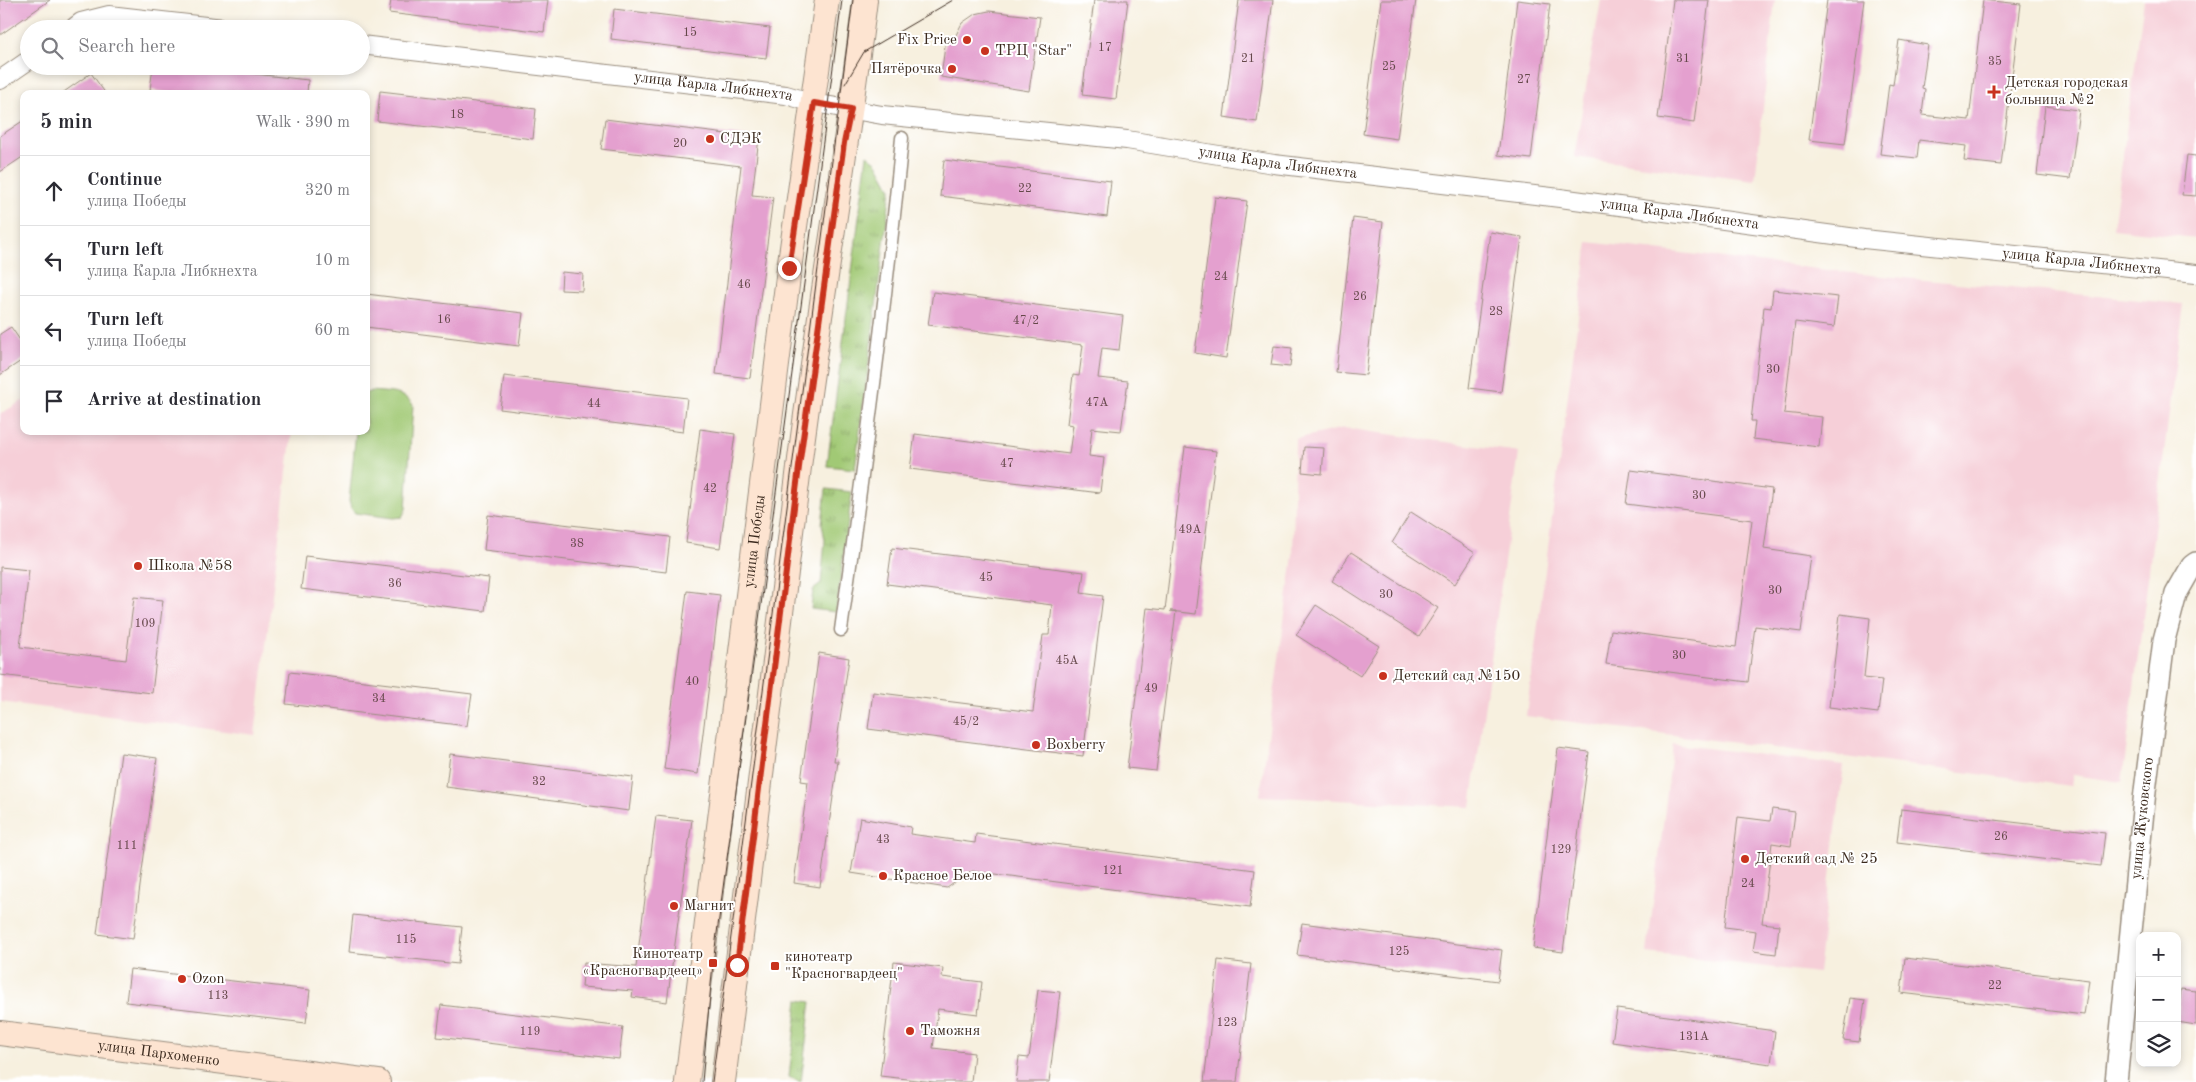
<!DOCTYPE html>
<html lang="en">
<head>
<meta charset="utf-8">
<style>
  :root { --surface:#fff; --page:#f7f7f7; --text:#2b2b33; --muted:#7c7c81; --line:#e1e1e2 }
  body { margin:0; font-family:"Old Standard TT",serif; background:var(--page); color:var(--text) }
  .controls { position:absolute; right:15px; bottom:15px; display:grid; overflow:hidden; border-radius:10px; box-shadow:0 2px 8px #0003 }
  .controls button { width:45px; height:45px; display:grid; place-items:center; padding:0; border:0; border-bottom:1px solid var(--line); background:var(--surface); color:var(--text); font:25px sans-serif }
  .stop { position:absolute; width:15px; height:15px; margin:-11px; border:4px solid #c8321e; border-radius:50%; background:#fff }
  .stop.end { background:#c8321e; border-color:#fff; box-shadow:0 1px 5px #0008 }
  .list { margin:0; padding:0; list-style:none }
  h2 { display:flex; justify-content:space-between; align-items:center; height:65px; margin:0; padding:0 20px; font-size:21px }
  h2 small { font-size:16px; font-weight:400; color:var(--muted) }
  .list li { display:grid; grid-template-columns:32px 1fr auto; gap:15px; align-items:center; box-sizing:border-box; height:70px; padding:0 20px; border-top:1px solid var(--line) }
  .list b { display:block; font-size:19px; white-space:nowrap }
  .list p { margin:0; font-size:16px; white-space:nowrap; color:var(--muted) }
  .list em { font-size:16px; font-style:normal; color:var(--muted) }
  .icon { flex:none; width:28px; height:28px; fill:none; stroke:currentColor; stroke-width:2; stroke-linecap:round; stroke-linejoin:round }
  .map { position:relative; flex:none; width:2196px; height:1082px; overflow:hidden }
  .search { position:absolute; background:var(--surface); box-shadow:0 2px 8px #0003; left:20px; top:20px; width:350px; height:55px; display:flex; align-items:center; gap:12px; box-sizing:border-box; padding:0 18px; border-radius:28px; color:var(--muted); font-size:19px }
  .panel { position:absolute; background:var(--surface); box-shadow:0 2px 8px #0003; left:20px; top:90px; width:350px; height:345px; border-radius:10px }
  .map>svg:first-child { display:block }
  .built { fill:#f6cfd8 }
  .grass { fill:url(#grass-tufts); stroke:#6e7a49 }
  .green { fill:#a1c974; stroke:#6e7a49 }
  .building { fill:#e4a0cf }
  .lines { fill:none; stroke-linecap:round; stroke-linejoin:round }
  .pedestrian-casing { stroke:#998d7e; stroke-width:15 }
  .minor-casing { stroke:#998d7e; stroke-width:20 }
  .tertiary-casing { stroke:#998d7e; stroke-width:24 }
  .secondary-casing { stroke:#998d7e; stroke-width:26 }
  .pedestrian { stroke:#fff; stroke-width:12 }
  .minor { stroke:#fff; stroke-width:18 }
  .tertiary { stroke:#fff; stroke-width:21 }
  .secondary { stroke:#fde4d1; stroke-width:24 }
  .tram { stroke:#3b2a1e; stroke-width:1 }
  .route { stroke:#c8321e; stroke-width:6 }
  .poi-dot { fill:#c8321e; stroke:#fff; stroke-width:2 }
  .labels { text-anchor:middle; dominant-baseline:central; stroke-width:4; stroke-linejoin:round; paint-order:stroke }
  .number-label { font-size:12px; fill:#65484a }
  .poi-label { font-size:15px; fill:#3b2a1e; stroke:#fff; text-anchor:start }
  .street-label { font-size:15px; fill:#3b2a1e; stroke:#fff }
</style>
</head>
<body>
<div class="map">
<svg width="2196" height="1082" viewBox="0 0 2196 1082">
  <defs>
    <pattern id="grass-tufts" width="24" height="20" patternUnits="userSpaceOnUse" patternTransform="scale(1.25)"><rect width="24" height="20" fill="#a1c974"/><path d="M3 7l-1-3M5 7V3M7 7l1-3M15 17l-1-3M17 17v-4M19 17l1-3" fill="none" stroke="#84a35f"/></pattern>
  </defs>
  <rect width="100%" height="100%" fill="#fff"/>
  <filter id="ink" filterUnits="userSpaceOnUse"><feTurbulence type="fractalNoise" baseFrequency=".02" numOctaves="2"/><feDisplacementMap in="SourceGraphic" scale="10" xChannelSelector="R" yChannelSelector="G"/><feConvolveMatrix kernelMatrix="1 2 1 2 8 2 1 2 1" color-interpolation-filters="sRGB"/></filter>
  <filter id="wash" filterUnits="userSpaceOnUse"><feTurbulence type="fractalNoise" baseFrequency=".0096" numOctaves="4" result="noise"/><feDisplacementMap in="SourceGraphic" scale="20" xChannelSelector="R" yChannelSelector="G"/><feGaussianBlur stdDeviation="1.12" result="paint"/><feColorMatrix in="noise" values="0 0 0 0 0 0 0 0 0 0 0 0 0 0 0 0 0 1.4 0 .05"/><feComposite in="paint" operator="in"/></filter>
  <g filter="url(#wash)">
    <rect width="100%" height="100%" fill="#f7f0df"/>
    <path class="built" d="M1601 0H1775L1755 180 1574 157Z
      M2144 0H2196V238L2113 229Z
      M1588 242 1861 274 2183 304 2122 782 2073 775 2071 786 1526 716Z
      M24 400V431H292L255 735 0 702V414Z
      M1344 428 1519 452 1471 807 1260 796 1293 556 1295 439Z
      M1673 744 1844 765 1818 973 1647 953Z"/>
    <path class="grass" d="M867 155 877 163 891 189 855 469 827 466Z
      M826 489 852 492 836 612 811 609 813 590 821 584 825 540 822 524Z
      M798 1000 811 1002 801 1082 789 1077Z"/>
    <path class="green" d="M372 391C388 393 404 391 413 405L406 509 402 517 393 518 355 513 351 508 349 501 356 431H366V393Z"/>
    <g id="blocks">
      <path class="building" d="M0 0H50L0 35Z
        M391 0H548L544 32 389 13Z
        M1094 0H1128L1116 99 1082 95Z
        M1239 0H1273L1257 122 1224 117Z
        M1381 0H1416L1397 139 1363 134Z
        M1517 0 1550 4 1531 159 1498 155Z
        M1673 0H1709L1694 123 1658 118Z
        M1827 0H1864L1845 144 1809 140Z
        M1983 0 2021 4 2001 165 1964 161 1966 146 1919 140 1917 158 1880 154 1889 84 1893 85 1899 40 1928 45 1922 88 1925 89 1922 115 1969 120Z
        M614 9 770 28 766 58 611 39Z
        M989 11 1040 17 1029 91 941 77 946 38 954 39 962 23 975 14Z
        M153 66H184L308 80 307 94H180L150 90Z
        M91 73 106 94H61Z
        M380 91 536 109 533 139 377 121Z
        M2045 106 2079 110 2070 179 2037 175Z
        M605 119 759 138 752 195 773 197 750 378 716 374 741 166 601 149Z
        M24 120V156L0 172V136Z
        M2187 155 2196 156V196L2182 195Z
        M944 160 1111 181 1107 217 940 196Z
        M1215 197 1247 201 1226 358 1195 353Z
        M1353 218 1383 222 1366 375 1336 372Z
        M1490 232 1522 237 1501 392 1469 388Z
        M562 272 583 274 582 291 561 290Z
        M1773 290 1838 297 1834 327 1795 322 1784 413 1822 417 1819 447 1753 439 1755 421H1751L1764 307 1771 308Z
        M933 292 1123 316 1119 350 1102 348 1098 378 1128 381 1121 431 1092 428 1089 456 1104 458 1100 493 910 469 915 434 1069 454 1073 425 1067 424 1073 375 1079 376 1083 345 928 325Z
        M366 294 523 313 519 346 366 327Z
        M11 327 24 346V359L0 375V334Z
        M1274 346 1292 348 1290 367 1271 365Z
        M504 376 687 398 683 432 500 409Z
        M700 429 735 434 720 548 686 543Z
        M1185 447 1216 451 1196 614 1170 611H1176L1156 771 1127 768 1147 608 1165 610Z
        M1304 447 1324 448 1322 474 1302 472Z
        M1631 470 1772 489 1764 549 1811 556 1801 632 1755 626 1748 682 1606 664 1611 630 1736 647 1752 520 1626 504Z
        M1411 512 1475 553 1455 584 1392 543Z
        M488 515 670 537 666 572 484 550Z
        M892 548 1084 572 1081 593 1103 596 1083 756 868 729 873 692 1033 712 1043 635H1049L1052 605 887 584Z
        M1351 552 1438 608 1419 637 1332 581Z
        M305 556 489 578 485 611 301 589Z
        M0 567 29 570 20 647 126 660 134 597 163 600 152 693 0 675Z
        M687 591 720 595 698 774 664 769Z
        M1316 605 1379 646 1360 676 1296 635Z
        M1840 614 1870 618 1864 678 1882 680 1878 713 1829 707Z
        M819 653 849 658 834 761H838L835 783 820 887 794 883 808 782 801 781Z
        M290 672 472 694 467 726 286 704Z
        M1558 748 1589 752 1563 952 1533 948Z
        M121 753 157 758 133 939 97 934Z
        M450 754 633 777 629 811 446 787Z
        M1772 809 1795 812 1791 846 1772 843 1762 923 1779 925 1776 954 1753 951 1756 931 1725 927 1738 817 1770 821Z
        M1901 809 2105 833 2101 866 1897 842Z
        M656 816 692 820 667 1002 632 997 633 991 582 987 584 963 636 967Z
        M860 818 911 827 910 834 975 843 976 834 1255 870 1250 907 972 871 947 888 851 873Z
        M353 915 462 927 458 964 349 952Z
        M1302 923 1502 950 1498 981 1297 955Z
        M1905 958 2089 980 2084 1015 1901 993Z
        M1218 960 1251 964 1237 1082H1204Z
        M894 962 943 968 942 977 982 982 978 1014 938 1009 933 1048 974 1053 971 1082H935L880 1076Z
        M130 969 310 990 306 1023 126 1002Z
        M2181 989 2196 991V1025L2177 1022Z
        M1038 990 1060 992 1049 1082H1016L1019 1057 1029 1058Z
        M1850 998 1865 1000 1859 1042 1843 1040Z
        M441 1005 623 1027 619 1059 437 1037Z
        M1617 1009 1775 1031 1771 1064 1612 1042Z"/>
    </g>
  </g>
  <g filter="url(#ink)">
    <use href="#blocks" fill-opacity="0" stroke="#998d7e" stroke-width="1"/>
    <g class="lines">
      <g class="pedestrian-casing">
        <path id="pedestrian" d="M841 630C864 466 886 303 902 138"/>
      </g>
      <g class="minor-casing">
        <g id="minor">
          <path d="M72 29 81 22 109 15 232 29"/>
          <path id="s1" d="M361 45 786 95 814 103 882 115 1127 140 1274 164 1560 198 1864 239 2196 274"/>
          <path d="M0 80 29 60"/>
        </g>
      </g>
      <g class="tertiary-casing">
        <g id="tertiary">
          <path id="s2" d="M2116 1082 2145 791 2164 640 2176 594 2192 566 2196 563"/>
        </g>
      </g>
      <g class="secondary-casing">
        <g id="secondary">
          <path id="s3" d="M0 1033 378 1082"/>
          <path id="s4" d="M687 1082 789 269 827 0"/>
          <path d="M723 1082C748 877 773 672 799 467 819 311 846 156 865 0"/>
        </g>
      </g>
      <use href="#pedestrian" class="pedestrian"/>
      <use href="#minor" class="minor"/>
      <use href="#tertiary" class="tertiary"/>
      <use href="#secondary" class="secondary"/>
      <path class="tram" d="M845 84 864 52 953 0
        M702 1082 713 963 842 0
        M712 1082 853 0"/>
    </g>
  </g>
  <g class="lines" filter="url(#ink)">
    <path class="route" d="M737 965 799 467 844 143 851 109 814 103 789 268"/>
  </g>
  <g class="poi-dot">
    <circle cx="967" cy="40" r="5"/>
    <circle cx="985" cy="51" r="5"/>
    <circle cx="952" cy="69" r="5"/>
    <path d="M1991.5 84.5h5v5h5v5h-5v5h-5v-5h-5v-5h5z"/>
    <circle cx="710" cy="139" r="5"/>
    <circle cx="138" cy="566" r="5"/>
    <circle cx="1383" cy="676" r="5"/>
    <circle cx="1036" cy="745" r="5"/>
    <circle cx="1745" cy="859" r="5"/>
    <circle cx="883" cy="876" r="5"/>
    <circle cx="674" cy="906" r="5"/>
    <rect x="708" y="958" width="10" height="10" rx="2.5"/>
    <rect x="770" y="961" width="10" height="10" rx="2.5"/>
    <circle cx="182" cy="979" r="5"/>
    <circle cx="910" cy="1031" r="5"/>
  </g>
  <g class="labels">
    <g class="number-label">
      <text x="690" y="33">15</text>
      <text x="1105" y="48">17</text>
      <text x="1248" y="59">21</text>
      <text x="1683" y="59">31</text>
      <text x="1995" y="62">35</text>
      <text x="1389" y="67">25</text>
      <text x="1524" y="80">27</text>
      <text x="457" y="115">18</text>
      <text x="680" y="144">20</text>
      <text x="1025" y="189">22</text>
      <text x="1221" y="277">24</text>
      <text x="744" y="285">46</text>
      <text x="1360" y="297">26</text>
      <text x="1496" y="312">28</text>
      <text x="444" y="320">16</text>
      <text x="1026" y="321">47/2</text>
      <text x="1773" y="370">30</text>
      <text x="1097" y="403">47А</text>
      <text x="594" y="404">44</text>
      <text x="1007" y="464">47</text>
      <text x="710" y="489">42</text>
      <text x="1699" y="496">30</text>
      <text x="1190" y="530">49А</text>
      <text x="577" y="544">38</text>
      <text x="986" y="578">45</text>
      <text x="395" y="584">36</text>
      <text x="1775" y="591">30</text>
      <text x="1386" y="595">30</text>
      <text x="145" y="624">109</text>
      <text x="1679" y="656">30</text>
      <text x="1067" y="661">45А</text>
      <text x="692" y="682">40</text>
      <text x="1151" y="689">49</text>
      <text x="379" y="699">34</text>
      <text x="966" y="722">45/2</text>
      <text x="539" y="782">32</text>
      <text x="2001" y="837">26</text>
      <text x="883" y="840">43</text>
      <text x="127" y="846">111</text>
      <text x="1561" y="850">129</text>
      <text x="1113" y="871">121</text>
      <text x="1748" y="884">24</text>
      <text x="406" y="940">115</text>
      <text x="1399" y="952">125</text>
      <text x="1995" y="986">22</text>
      <text x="218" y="996">113</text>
      <text x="1227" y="1023">123</text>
      <text x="530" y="1032">119</text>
      <text x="1694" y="1037">131А</text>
    </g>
    <g class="poi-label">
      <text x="957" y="40" text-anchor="end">Fix Price</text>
      <text x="995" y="51">ТРЦ "Star"</text>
      <text x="942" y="69" text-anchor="end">Пятёрочка</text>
      <text x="2005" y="83">Детская городская<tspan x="2005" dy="17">больница №2</tspan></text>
      <text x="720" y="139">СДЭК</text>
      <text x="148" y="566">Школа №58</text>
      <text x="1393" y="676">Детский сад №150</text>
      <text x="1046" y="745">Boxberry</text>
      <text x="1755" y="859">Детский сад № 25</text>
      <text x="893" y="876">Красное Белое</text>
      <text x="684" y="906">Магнит</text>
      <text x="703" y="954" text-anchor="end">Кинотеатр<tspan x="703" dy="17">«Красногвардеец»</tspan></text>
      <text x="785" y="957">кинотеатр<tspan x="785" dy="17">"Красногвардеец"</tspan></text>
      <text x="192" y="979">Ozon</text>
      <text x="920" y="1031">Таможня</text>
    </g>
    <g class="street-label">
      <text stroke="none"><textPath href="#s1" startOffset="355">улица Карла Либкнехта</textPath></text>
      <text stroke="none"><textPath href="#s1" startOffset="925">улица Карла Либкнехта</textPath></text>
      <text stroke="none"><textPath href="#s1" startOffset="1330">улица Карла Либкнехта</textPath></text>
      <text stroke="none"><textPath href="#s1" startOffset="1735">улица Карла Либкнехта</textPath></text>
      <text stroke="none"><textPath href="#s4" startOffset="545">улица Победы</textPath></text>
      <text stroke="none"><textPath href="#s2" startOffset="265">улица Жуковского</textPath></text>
      <text stroke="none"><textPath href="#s3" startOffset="160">улица Пархоменко</textPath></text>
    </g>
  </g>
</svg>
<div class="controls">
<button>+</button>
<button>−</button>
<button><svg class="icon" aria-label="layers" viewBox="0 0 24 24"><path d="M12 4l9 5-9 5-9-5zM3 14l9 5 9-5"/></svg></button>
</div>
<div class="stop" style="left:737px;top:965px"></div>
<div class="stop end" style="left:789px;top:268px"></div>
<div class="search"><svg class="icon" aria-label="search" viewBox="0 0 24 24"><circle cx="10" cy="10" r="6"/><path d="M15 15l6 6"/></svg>Search here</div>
<section class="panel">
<h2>5 min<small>Walk · 390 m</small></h2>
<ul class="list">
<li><svg class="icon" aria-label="ahead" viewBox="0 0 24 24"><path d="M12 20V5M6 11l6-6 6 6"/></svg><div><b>Continue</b><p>улица Победы</p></div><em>320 m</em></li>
<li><svg class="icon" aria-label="left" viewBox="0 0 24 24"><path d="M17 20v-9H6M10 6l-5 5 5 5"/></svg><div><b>Turn left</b><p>улица Карла Либкнехта</p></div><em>10 m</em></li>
<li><svg class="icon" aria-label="left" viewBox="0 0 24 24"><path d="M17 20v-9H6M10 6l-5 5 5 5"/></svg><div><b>Turn left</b><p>улица Победы</p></div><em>60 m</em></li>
<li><svg class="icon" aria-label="arrive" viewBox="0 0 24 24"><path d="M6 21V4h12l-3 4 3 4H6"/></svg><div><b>Arrive at destination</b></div></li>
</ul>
</section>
</div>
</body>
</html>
